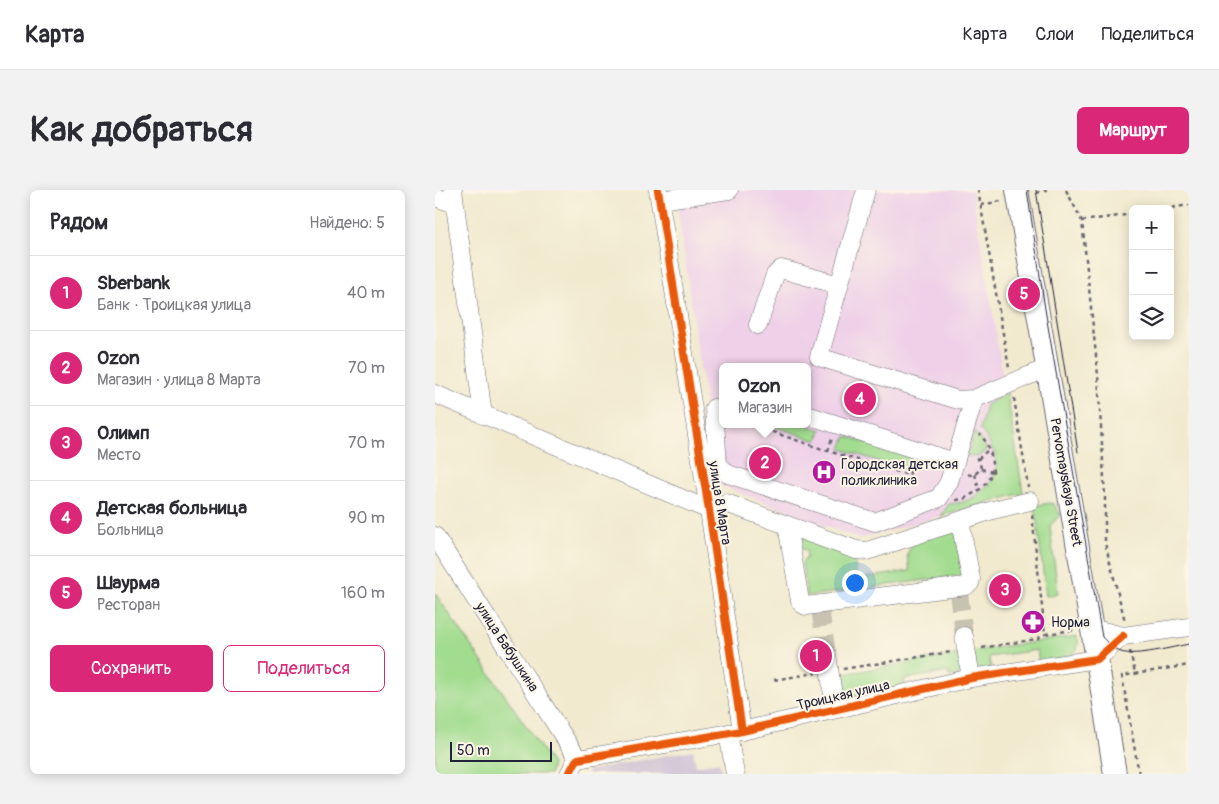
<!DOCTYPE html>
<html lang="ru">
<head>
<meta charset="utf-8">
<style>
  :root { --surface:#fff; --page:#f2f2f3; --text:#2b2b33; --muted:#7c7c81; --line:#e1e1e2; --accent:#db2777 }
  body { margin:0; font-family:Pangolin,sans-serif; background:var(--page); color:var(--text) }
  .controls { position:absolute; right:15px; top:15px; display:grid; overflow:hidden; border-radius:8px; box-shadow:0 2px 12px #0003 }
  .controls button { width:45px; height:45px; display:grid; place-items:center; padding:0; border:0; border-bottom:1px solid var(--line); background:var(--surface); color:var(--text); font:25px sans-serif }
  .scale { position:absolute; left:15px; bottom:12px; width:102px; box-sizing:border-box; padding-left:5px; border:2px solid #22223b; border-top:0; font-size:14px; line-height:18px; white-space:nowrap; color:#22223b; -webkit-text-stroke:4px #fcf5e5; paint-order:stroke }
  .you { position:absolute; left:419px; top:392px; width:18px; height:18px; margin:-12px; border:4px solid #fff; border-radius:50%; background:#1a73e8; box-shadow:0 0 0 8px #1a73e833 }
  .badge { display:grid; place-items:center; width:32px; height:32px; border-radius:50%; background:var(--accent); color:#fff; font-size:16px; font-weight:700 }
  .pin { position:absolute; translate:-50% -50%; border:2px solid #fff; box-shadow:0 1px 5px #0006 }
  .popup { position:absolute; left:284px; top:173px; width:92px; height:65px; box-sizing:border-box; display:grid; place-content:center; border-radius:8px; background:var(--surface); filter:drop-shadow(0 1px 4px #0005); font-size:16px; white-space:nowrap; color:var(--muted) }
  .popup b { font-size:19px; color:var(--text) }
  .popup::after { content:''; position:absolute; left:50%; top:100%; margin-left:-10px; border:10px solid transparent; border-top-color:var(--surface) }
  .list { margin:0; padding:0; list-style:none }
  h2 { display:flex; justify-content:space-between; align-items:center; height:65px; margin:0; padding:0 20px; font-size:21px }
  h2 small { font-size:16px; font-weight:400; color:var(--muted) }
  .list li { display:grid; grid-template-columns:32px 1fr auto; gap:15px; align-items:center; box-sizing:border-box; height:75px; padding:0 20px; border-top:1px solid var(--line) }
  .list b { display:block; font-size:19px; white-space:nowrap }
  .list p { margin:0; font-size:16px; white-space:nowrap; color:var(--muted) }
  .list em { font-size:16px; font-style:normal; color:var(--muted) }
  .actions { display:flex; gap:10px; padding:15px 20px }
  .actions a { flex:1; padding:11px 0; border:1px solid var(--accent); border-radius:8px; text-align:center; font-size:18px; color:var(--accent) }
  .actions .main { background:var(--accent); color:#fff }
  .icon { flex:none; width:28px; height:28px; fill:none; stroke:currentColor; stroke-width:2; stroke-linecap:round; stroke-linejoin:round }
  .map { position:relative; flex:none; width:754px; height:584px; overflow:hidden; border-radius:8px }
  header { display:flex; align-items:center; gap:30px; box-sizing:border-box; height:70px; padding:0 25px; background:var(--surface); border-bottom:1px solid var(--line) }
  header strong { font-size:24px }
  nav { display:flex; gap:28px; margin-inline-start:auto; font-size:18px }
  .intro { display:flex; align-items:center; justify-content:space-between; box-sizing:border-box; height:120px; padding:0 30px }
  h1 { margin:0; font-size:35px }
  .button { padding:12px 22px; border-radius:8px; background:var(--accent); color:#fff; font-size:18px; font-weight:700 }
  main { display:flex; gap:30px; padding:0 30px }
  aside { flex:1; background:var(--surface); border-radius:8px; box-shadow:0 2px 12px #0003 }
  .map>svg:first-child { display:block }
  .built { fill:#eed0e8; fill-rule:evenodd }
  .industrial { fill:#ccbed4 }
  .green { fill:#a1dc8f; stroke:#627f65 }
  .lines { fill:none; stroke-linecap:round; stroke-linejoin:round }
  .minor-tunnel { stroke:#c8c2b1; stroke-width:18; stroke-dasharray:18 9; stroke-linecap:butt }
  .minor-casing { stroke:#6a686f; stroke-width:19 }
  .major-casing { stroke:#6a686f; stroke-width:24 }
  .path { stroke:#6a686f; stroke-width:2.5; stroke-dasharray:4 4; stroke-linecap:butt }
  .minor { stroke:#fff; stroke-width:18 }
  .major { stroke:#fff; stroke-width:22 }
  .tram { stroke:#22223b; stroke-width:1 }
  .cycleway-casing { stroke:#fcf5e5; stroke-width:11 }
  .cycleway { stroke:#e8590c; stroke-width:8 }
  .labels { text-anchor:middle; dominant-baseline:central; stroke-width:4; stroke-linejoin:round; paint-order:stroke }
  .poi-label { font-size:14px; fill:#22223b; stroke:#fcf5e5; text-anchor:start }
  .street-label { font-size:14px; fill:#22223b; stroke:#fcf5e5 }
</style>
</head>
<body>
<header>
<strong>Карта</strong>
<nav><a>Карта</a><a>Слои</a><a>Поделиться</a></nav>
</header>
<div class="intro"><h1>Как добраться</h1><a class="button">Маршрут</a></div>
<main>
<aside>
<h2>Рядом<small>Найдено: 5</small></h2>
<ul class="list">
<li><span class="badge">1</span><div><b>Sberbank</b><p>Банк · Троицкая улица</p></div><em>40 m</em></li>
<li><span class="badge">2</span><div><b>Ozon</b><p>Магазин · улица 8 Марта</p></div><em>70 m</em></li>
<li><span class="badge">3</span><div><b>Олимп</b><p>Место</p></div><em>70 m</em></li>
<li><span class="badge">4</span><div><b>Детская больница</b><p>Больница</p></div><em>90 m</em></li>
<li><span class="badge">5</span><div><b>Шаурма</b><p>Ресторан</p></div><em>160 m</em></li>
</ul>
<div class="actions"><a class="main">Сохранить</a><a>Поделиться</a></div>
</aside>
<div class="map">
<svg width="754" height="584" viewBox="0 0 754 584">
  <rect width="100%" height="100%" fill="#fcf5e5"/>
  <filter id="ink" filterUnits="userSpaceOnUse"><feTurbulence type="fractalNoise" baseFrequency=".02" numOctaves="2"/><feDisplacementMap in="SourceGraphic" scale="10" xChannelSelector="R" yChannelSelector="G"/><feConvolveMatrix kernelMatrix="1 2 1 2 8 2 1 2 1" color-interpolation-filters="sRGB"/></filter>
  <filter id="wash" filterUnits="userSpaceOnUse"><feTurbulence type="fractalNoise" baseFrequency=".0096" numOctaves="4" result="noise"/><feDisplacementMap in="SourceGraphic" scale="20" xChannelSelector="R" yChannelSelector="G"/><feGaussianBlur stdDeviation="1.12" result="paint"/><feColorMatrix in="noise" values="0 0 0 0 0 0 0 0 0 0 0 0 0 0 0 0 0 1.4 0 .05"/><feComposite in="paint" operator="in"/></filter>
  <g filter="url(#wash)">
    <rect width="100%" height="100%" fill="#f1eacf"/>
    <path class="built" d="M240 0H537L588 303 424 349 282 294ZM288 177H372V234H288Z"/>
    <path class="industrial" d="M258 560 261 576 284 572 287 584H153L152 581Z"/>
    <path class="green" d="M572 203 588 303 506 326 514 314C520 313 528 313 533 310 537 309 540 306 543 304 572 284 562 262 545 239L551 215Z
      M333 234H368L386 240 382 251Z
      M540 242 552 259 543 267 532 266Z
      M411 246 477 268 473 281 406 259Z
      M614 313 619 314 625 325 615 336 623 404 611 406 600 316Z
      M513 341 522 344 528 385 372 406 367 373 372 367 371 360 364 358V352L368 347 419 366 422 389 475 381 472 364 480 350Z
      M0 403 117 574 115 584H0Z
      M642 446C643 450 644 455 642 459 638 468 614 471 604 473L602 460 554 467 556 478 541 481 538 461Z
      M525 464 527 485 514 486 513 482 469 489 470 499 415 508 408 505 404 499 402 485Z"/>
  </g>
  <g filter="url(#ink)">
    <g class="lines">
      <path class="minor-tunnel" d="M524 402 529 446
        M385 419 392 464"/>
      <g class="minor-casing">
        <path id="minor" d="M18 0 48 225
          M223 0 274 320 307 541
          M431 0 384 167 523 210 539 209 612 178
          M0 7 20 14
          M225 10 294 0
          M323 135 340 85 346 79 404 95
          M0 204 274 320
          M279 218 283 275 293 284 440 332 504 308 514 292 539 209
          M372 225 520 272
          M274 320 284 315 291 313 421 360 432 361 558 320 595 311
          M352 335 365 411 367 414 371 416 531 396 535 393 536 389 525 331
          M0 346 143 569
          M656 438 688 446 754 437
          M529 446 536 488
          M392 464 400 519
          M293 543 300 584
          M134 584 141 571 143 569 307 541 536 488 662 469 688 446"/>
      </g>
      <g class="major-casing">
        <path id="major" d="M582 0 662 469 680 584"/>
      </g>
      <path class="path" d="M543 0 574 178
        M631 0 647 31 663 185 670 306V353L690 431
        M601 3 612 0
        M546 15 566 11
        M729 19 754 15
        M647 31 698 24
        M579 208 593 297
        M327 234 326 238 393 261 474 285 478 274
        M393 261 397 248
        M543 269 553 260
        M546 279 558 282
        M533 284 535 285 540 284 546 279 545 273 543 269 537 267
        M540 284 544 300
        M521 310 529 309 544 300 550 294 558 282 556 265 551 252 545 244
        M597 325 610 444 640 440
        M547 458 602 449 610 444
        M695 461 700 483
        M408 479 516 462
        M339 490 381 483
        M704 584 687 486 754 475"/>
      <use href="#minor" class="minor"/>
      <use href="#major" class="major"/>
      <path class="tram" d="M592 0 610 119 667 447C673 453 678 459 686 462 700 467 738 457 754 454
        M601 0 643 262"/>
      <g class="cycleway-casing">
        <path id="cycleway" d="M223 0 274 320 307 541
          M134 584 141 571 143 569 307 541 536 488 662 469 688 446"/>
      </g>
      <use href="#cycleway" class="cycleway"/>
    </g>
  </g>
  <defs>
    <g id="hospital-disc" transform="scale(1.25)"><circle r="9.5" fill="#b5179e" stroke="#fcf5e5"/><path d="M-5-5h3v3.5h4V-5h3V5h-3V1.5h-4V5h-3Z" fill="#fff"/></g>
    <g id="pharmacy-disc" transform="scale(1.25)"><circle r="9.5" fill="#b5179e" stroke="#fcf5e5"/><path d="M-2-6h4v4h4v4h-4v4h-4v-4h-4v-4h4Z" fill="#fff"/></g>
  </defs>
  <g fill-rule="evenodd">
    <use href="#hospital-disc" x="389" y="282"/>
    <use href="#pharmacy-disc" x="598" y="432"/>
  </g>
  <g class="labels">
    <g class="poi-label">
      <text x="406" y="274">Городская детская<tspan x="406" dy="16">поликлиника</tspan></text>
      <text x="616" y="432">Норма</text>
    </g>
    <g class="street-label">
      <text transform="translate(631 292) rotate(80)">Pervomayskaya Street</text>
      <text transform="translate(285 313) rotate(81)">улица 8 Марта</text>
      <text transform="translate(72 457) rotate(57)">улица Бабушкина</text>
      <text transform="translate(408 505) rotate(-13)">Троицкая улица</text>
    </g>
  </g>
</svg>
<div class="controls">
<button>+</button>
<button>−</button>
<button><svg class="icon" aria-label="layers" viewBox="0 0 24 24"><path d="M12 4l9 5-9 5-9-5zM3 14l9 5 9-5"/></svg></button>
</div>
<div class="scale">50 m</div>
<div class="you"></div>
<div class="pin badge" style="left:381px;top:466px">1</div>
<div class="pin badge" style="left:330px;top:273px">2</div>
<div class="popup"><b>Ozon</b>Магазин</div>
<div class="pin badge" style="left:570px;top:400px">3</div>
<div class="pin badge" style="left:425px;top:209px">4</div>
<div class="pin badge" style="left:589px;top:104px">5</div>
</div>
</main>
</body>
</html>
